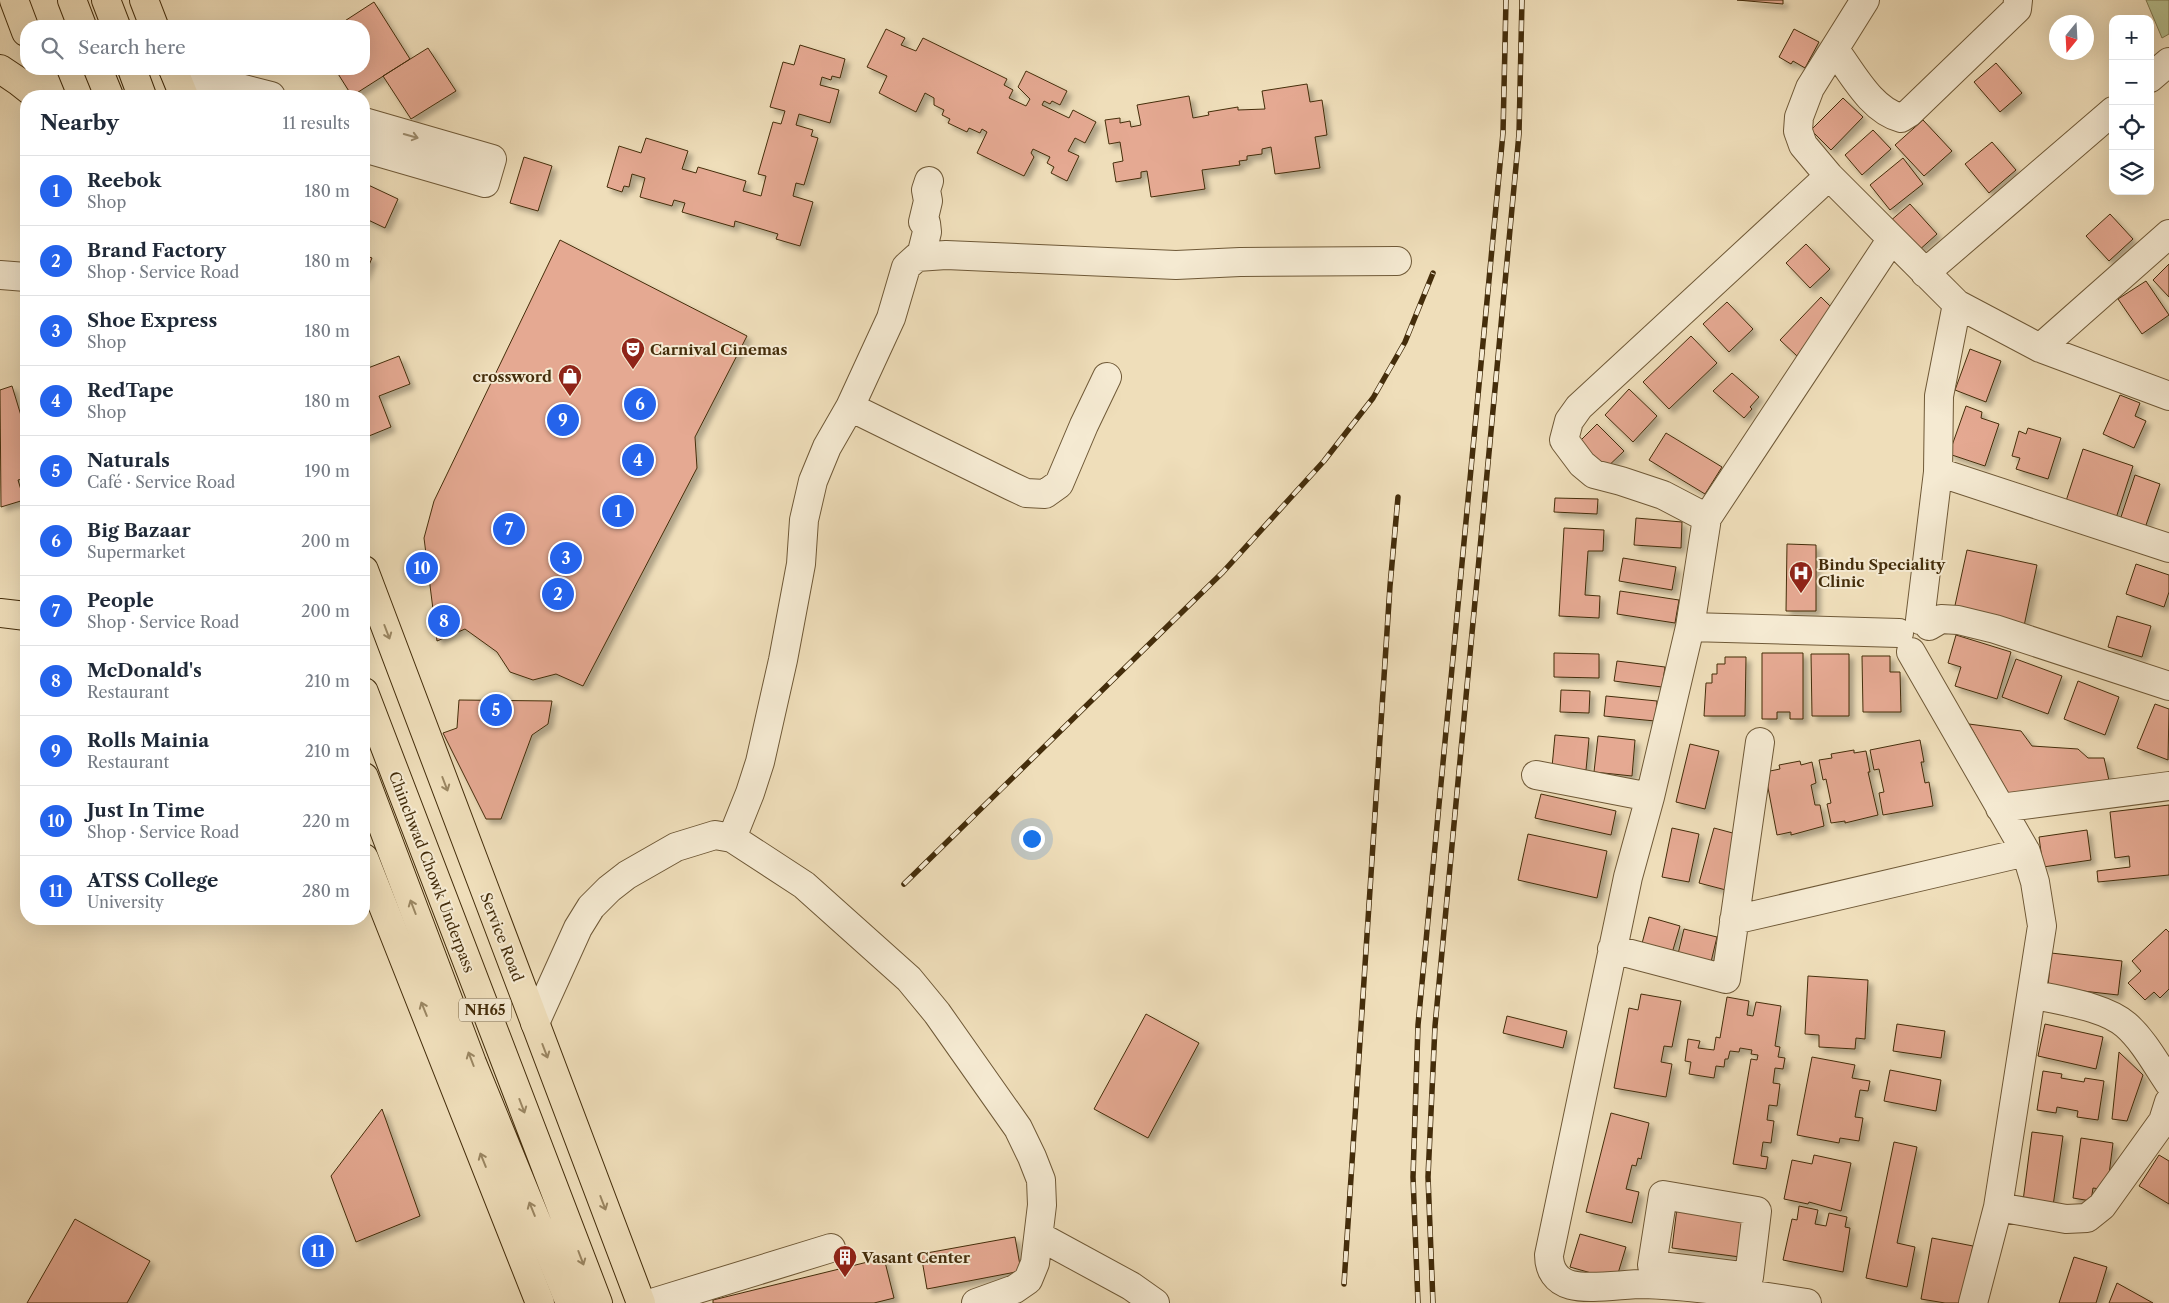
<!DOCTYPE html>
<html lang="en">
<head>
<meta charset="utf-8">
<style>
  :root { --surface:#fff; --page:#f2f2f3; --text:#1f2937; --muted:#747a83; --line:#e0e1e3; --accent:#2563eb }
  body { margin:0; font-family:"Libre Caslon Text",serif; background:var(--page); color:var(--text) }
  .controls { position:absolute; right:15px; top:15px; display:grid; overflow:hidden; border-radius:10px; box-shadow:0 5px 20px #0002 }
  .controls button { width:45px; height:45px; display:grid; place-items:center; padding:0; border:0; border-bottom:1px solid var(--line); background:var(--surface); color:var(--text); font:25px sans-serif }
  .compass { position:absolute; left:2049px; top:15px; width:45px; height:45px; border-radius:50%; background:var(--surface); box-shadow:0 5px 20px #0002; rotate:198deg }
  .you { position:absolute; left:1031px; top:838px; width:18px; height:18px; margin:-12px; border:4px solid #fff; border-radius:50%; background:#1a73e8; box-shadow:0 0 0 8px #1a73e833 }
  .badge { display:grid; place-items:center; width:32px; height:32px; border-radius:50%; background:var(--accent); color:#fff; font-size:16px; font-weight:700 }
  .pin { position:absolute; translate:-50% -50%; border:2px solid #fff; box-shadow:0 1px 5px #0006 }
  .list { margin:0; padding:0; list-style:none }
  h2 { display:flex; justify-content:space-between; align-items:center; height:65px; margin:0; padding:0 20px; font-size:21px }
  h2 small { font-size:16px; font-weight:400; color:var(--muted) }
  .list li { display:grid; grid-template-columns:32px 1fr auto; gap:15px; align-items:center; box-sizing:border-box; height:70px; padding:0 20px; border-top:1px solid var(--line) }
  .list b { display:block; font-size:19px; white-space:nowrap }
  .list p { margin:0; font-size:16px; white-space:nowrap; color:var(--muted) }
  .list em { font-size:16px; font-style:normal; color:var(--muted) }
  .icon { flex:none; width:28px; height:28px; fill:none; stroke:currentColor; stroke-width:2; stroke-linecap:round; stroke-linejoin:round }
  .map { position:relative; flex:none; width:2169px; height:1303px; overflow:hidden }
  .search { position:absolute; background:var(--surface); box-shadow:0 5px 20px #0002; left:20px; top:20px; width:350px; height:55px; display:flex; align-items:center; gap:12px; box-sizing:border-box; padding:0 18px; border-radius:20px; color:var(--muted); font-size:19px }
  .panel { position:absolute; background:var(--surface); box-shadow:0 5px 20px #0002; left:20px; top:90px; width:350px; height:835px; border-radius:20px }
  .map>svg:first-child { display:block }
  .green { fill:#b7c291; stroke:#7e784e }
  .building { fill:#e5a992; stroke:#442d0b; filter:url(#shadow) }
  .lines { fill:none; stroke-linecap:round; stroke-linejoin:round }
  .minor-casing { stroke:#6f5937; stroke-width:30 }
  .major-casing { stroke:#442d0b; stroke-width:30 }
  .highway-casing { stroke:#442d0b; stroke-width:30 }
  .minor { stroke:#f5ead2; stroke-width:28 }
  .major { stroke:#efdeba; stroke-width:28 }
  .highway { stroke:#efdeba; stroke-width:28 }
  .rail-casing { stroke:#442d0b; stroke-width:5.5 }
  .rail { stroke:#f5ead2; stroke-width:4; stroke-dasharray:11; stroke-linecap:butt }
  .oneway { stroke:#9c8c6e }
  .oneway2 { stroke:#9a8662 }
  .labels { text-anchor:middle; dominant-baseline:central; stroke-width:4; stroke-linejoin:round; paint-order:stroke }
  .shield { fill:#f5ead2; stroke:#796647; stroke-width:1 }
  .shield-label { font-size:14px; font-weight:bold; fill:#442d0b }
  .poi-label { font-size:15px; font-weight:bold; fill:#442d0b; stroke:#f5ead2; text-anchor:start }
  .street-label { font-size:15px; fill:#442d0b; stroke:#f5ead2 }
</style>
</head>
<body>
<div class="map">
<svg width="2169" height="1303" viewBox="0 0 2169 1303">
  <defs>
    <filter id="shadow"><feDropShadow dx="4.5" dy="4.5" stdDeviation="2.5" flood-color="#0004"/></filter>
  </defs>
  <rect width="100%" height="100%" fill="#efdeba"/>
  <filter id="stains"><feTurbulence type="fractalNoise" baseFrequency=".004" numOctaves="4"/><feColorMatrix values="0 0 0 0 .2 0 0 0 0 .09 0 0 0 0 .02 0 0 0 .5 -.17"/></filter>
  <radialGradient id="worn" r=".72"><stop offset=".6" stop-color="#630" stop-opacity="0"/><stop offset="1" stop-color="#630" stop-opacity=".3"/></radialGradient>
  <path class="green" d="M2146 0H2169V34L2162 38Z"/>
  <path class="building" d="M1737 0H1783V4Z
    M374 2 410 59 352 96 335 69H364V26H337Z
    M886 29 905 38 901 45 916 51 923 38 1007 79 1004 85 1013 90 1009 98 1026 106 1030 99 1018 87 1026 71 1067 91 1060 105 1052 101 1050 104 1044 101 1042 105 1069 118 1073 110 1096 122 1085 143 1075 138 1068 151 1079 156 1067 181 1051 173 1054 167 1047 163 1050 157 1033 149 1031 153 1034 157 1024 176 977 153 987 132 982 129 980 133 969 128 967 132 948 123 950 119 942 115 944 110 934 105V98L925 93 916 112 879 93 887 76 867 67Z
    M1794 29 1819 42 1805 68 1793 61 1791 64 1779 57Z
    M800 45 845 59 840 78 832 76 831 80 822 77 820 85 839 90 830 123 799 114 796 125 813 130 811 136 818 138 804 185 796 183 793 196 813 202 800 246 776 239 778 234 735 221 734 227 682 212 685 203 674 200 672 206 640 197 645 178 632 174 629 187 624 186 622 192 607 187 619 146 641 153 646 138 688 151 682 169 696 173 698 167 746 181 743 191 761 196 766 176 758 174 773 122 781 124 785 111 770 107 783 62 794 65Z
    M428 48 456 91 411 119 383 76Z
    M1996 63 2022 93 2000 112 1974 82Z
    M1307 84 1310 102 1322 100 1327 135 1315 137 1320 168 1275 174 1271 147 1262 149V154L1247 156V160L1239 161 1240 165 1202 170 1205 189 1151 197 1147 171 1141 172V178L1116 182 1113 163 1123 161 1120 142 1109 144 1105 120 1120 118V123L1130 121 1131 127 1141 125 1137 105 1189 96 1193 118 1209 115 1208 112 1238 107V110L1265 109 1262 91Z
    M1843 98 1863 117 1831 150 1811 130Z
    M1923 120 1952 151 1924 176 1895 145Z
    M1873 130 1891 149 1862 175 1845 155Z
    M1992 142 2016 170 1989 193 1965 164Z
    M524 157 552 166 538 211 510 203Z
    M1903 158 1923 184 1890 210 1870 185Z
    M364 183 398 199 385 228 364 218Z
    M1910 204 1937 234 1917 252 1889 222Z
    M2110 214 2133 239 2109 261 2086 236Z
    M560 240 747 336 695 437 697 468 583 686 556 674 533 680 510 672 497 652 465 629 437 641 424 538 434 501Z
    M1806 244 1830 269 1810 288 1786 263Z
    M364 255 372 258 364 277Z
    M2169 264V297L2153 280Z
    M2146 281 2169 315 2142 334 2118 299Z
    M1821 297 1831 307 1797 356 1780 340Z
    M1727 302 1753 329 1729 352 1703 324Z
    M1691 336 1717 363 1669 409 1643 382Z
    M1970 349 2001 361 1986 402 1955 390Z
    M399 356 410 384 379 396 391 427 364 438V357L368 368Z
    M1732 373 1759 397 1750 407 1752 409 1744 418 1713 391Z
    M12 386 26 432V478L18 480 24 500 1 507 0 390Z
    M1629 389 1657 416 1633 442 1605 415Z
    M2120 395 2140 403 2135 416 2146 421 2134 448 2103 434Z
    M1966 406 1982 412 1981 418 1999 424 1985 466 1949 454Z
    M1597 424 1624 451 1602 472 1576 445Z
    M2028 428 2061 438 2048 479 2016 469 2020 458 2012 456 2019 431 2026 434Z
    M1666 433 1722 467 1705 494 1649 460Z
    M2083 449 2133 466 2116 518 2066 501Z
    M2135 475 2160 484 2145 528 2120 520Z
    M1555 498 1598 499 1597 514 1554 512Z
    M1636 518 1682 522 1681 548 1634 545Z
    M1564 528 1604 530 1603 551H1588L1585 595 1600 596 1599 618 1559 616Z
    M1787 544 1816 545V611H1786Z
    M1967 550 2037 565 2024 626 1954 610Z
    M1623 558 1676 567 1672 590 1619 581Z
    M2136 564 2169 575V592L2164 607 2126 594Z
    M1620 591 1679 600 1675 623 1617 614Z
    M2117 616 2151 626 2142 657 2108 647Z
    M1956 635 2011 652 1997 699 1955 686 1961 667 1948 663Z
    M1554 653 1599 654V678L1554 677Z
    M1762 653H1803V719H1790V712H1777V719H1762Z
    M1811 654H1849V716H1812Z
    M1862 656H1890V672H1900L1901 712H1863Z
    M1725 657H1746L1745 716H1704L1706 683H1712V674H1717V664H1725Z
    M2016 659 2062 676 2048 714 2002 697Z
    M1617 661 1665 667 1662 687 1614 681Z
    M2078 681 2119 697 2105 735 2064 719Z
    M1561 690 1590 691 1589 713 1560 712Z
    M1606 696 1657 701 1655 721 1604 716Z
    M459 700 552 701 548 724 532 735 501 819H486L443 733 457 728Z
    M2155 704 2169 709 2168 760 2137 748Z
    M1969 724 2021 731 2032 746 2078 749 2088 758H2104L2110 785 2015 805Z
    M1555 735 1589 738 1586 770 1552 767Z
    M1598 736 1635 740 1632 776 1594 772Z
    M1920 740 1924 762H1921L1925 783 1929 782 1933 806 1883 815 1879 793 1884 792 1879 769 1874 770 1870 750Z
    M1690 744 1719 751 1705 809 1676 802Z
    M1854 750V753L1866 751 1870 772H1868L1878 815 1845 823V821L1831 823 1827 804 1831 803 1826 779 1823 780 1819 760 1832 758 1831 754Z
    M1800 761 1801 765 1812 762 1816 783 1811 785 1815 805H1820L1824 826 1791 835V832L1777 835 1765 772 1780 769 1779 765Z
    M1541 794 1616 811 1611 835 1535 818Z
    M2169 805V875L2098 882 2097 871 2130 867 2129 856 2115 858 2110 812Z
    M1672 828 1699 834 1689 882 1662 877Z
    M1714 828 1740 835 1726 890 1699 883Z
    M2087 830 2091 860 2043 867 2039 837Z
    M1528 834 1607 851 1597 898 1518 880Z
    M1649 917 1680 926 1670 960 1640 951Z
    M1684 929 1717 937 1710 966 1677 958Z
    M2166 929 2169 932V989L2160 998 2154 992 2145 1000 2128 983 2141 971 2132 961Z
    M2051 953 2122 961 2118 995 2048 987Z
    M1808 976 1868 980 1865 1039 1856 1038 1855 1049 1819 1047V1035L1805 1034Z
    M1641 994 1681 1001 1672 1047 1664 1046 1661 1062 1672 1064 1666 1097 1614 1088 1629 1008 1638 1010Z
    M1727 997 1749 1001 1747 1015 1753 1016 1756 1002 1781 1006 1775 1046 1780 1047 1778 1057 1785 1058 1783 1069 1775 1068 1773 1083 1780 1084 1777 1106 1769 1105 1767 1120 1774 1121 1771 1143 1763 1142 1761 1156 1768 1157 1766 1169 1733 1164 1751 1059 1757 1060 1758 1055 1751 1054 1752 1050 1740 1048 1739 1052 1730 1051 1728 1059H1725L1724 1067 1716 1066 1714 1078 1689 1074 1691 1062 1685 1061 1688 1039 1700 1041 1698 1048 1714 1050 1716 1037 1720 1038Z
    M1146 1014 1199 1043 1148 1138 1094 1109Z
    M1507 1016 1567 1031 1563 1048 1503 1033Z
    M1897 1024 1945 1031 1941 1058 1893 1051Z
    M2045 1024 2103 1037 2096 1069 2038 1056Z
    M2119 1052 2143 1075 2127 1121 2112 1119Z
    M1812 1057 1855 1065 1852 1078 1870 1081 1868 1091 1860 1090 1855 1117 1863 1118 1859 1141 1840 1138 1839 1143 1797 1135Z
    M1890 1070 1941 1080 1936 1111 1884 1101Z
    M2043 1071 2062 1074 2061 1078 2084 1082 2085 1078 2104 1081 2098 1120 2077 1117 2078 1111 2057 1107 2056 1113 2037 1110Z
    M382 1109 420 1216 356 1242 331 1176Z
    M1611 1113 1649 1123 1641 1159 1638 1158 1636 1166 1632 1165 1626 1189 1639 1192 1632 1223 1586 1212Z
    M2032 1132 2063 1136 2053 1206 2023 1201Z
    M2081 1138 2113 1143 2107 1190 2093 1188 2091 1201 2073 1198Z
    M1894 1142 1917 1147 1897 1243 1915 1247 1907 1287 1866 1278Z
    M1814 1155 1851 1163 1841 1211 1809 1202 1808 1204 1784 1199 1792 1160 1812 1164Z
    M2159 1155 2169 1161V1204L2139 1186Z
    M1799 1206 1818 1210 1815 1224 1826 1226 1829 1213 1847 1217 1845 1227 1850 1228 1843 1272 1783 1260 1792 1219 1797 1220Z
    M1677 1208 1746 1220 1740 1257 1672 1248Z
    M75 1219 150 1261 127 1303H27Z
    M1580 1234 1626 1247 1616 1280 1570 1267Z
    M1015 1237 1021 1271 927 1289 921 1254Z
    M1932 1238 1973 1246 1963 1303H1945L1921 1299Z
    M2074 1257 2107 1267 2096 1303H2059Z
    M884 1258 894 1298 874 1303H713V1300Z
    M2117 1283 2153 1303H2109Z"/>
  <g class="lines">
    <g class="minor-casing">
      <path id="minor" d="M1865 0 1810 88 1799 117 1798 131 1803 145 1829 176 1957 304 2040 348 2169 396
        M1835 50C1853 74 1871 110 1901 118L1909 113 2017 9 2018 0
        M174 71 271 96
        M2150 78 2169 62
        M364 122 492 159 485 183 364 148
        M921 256 927 232 926 223 923 222 928 201 926 190 929 181
        M1925 273 2113 111
        M0 275 26 277
        M2040 348 2169 234
        M850 407 1011 486 1026 493 1045 494 1059 484 1084 425 1107 377
        M1938 472 2169 548
        M1707 518 1663 495 1621 481 1594 474 1582 464 1564 440 1569 421 1579 407 1829 176
        M1920 620 1938 472 1939 396 1957 304
        M1929 626 1941 619 1958 620 1995 629 2169 686
        M1690 627 1899 633
        M1911 652 2026 852 2035 882 2042 926 1998 1207 1973 1303
        M1536 775 1650 797
        M2000 808 2169 786
        M732 838 750 793 760 762 783 660 801 564 804 520 813 481 827 447 850 407 891 318 906 267 917 257 946 255 1176 265 1240 262 1397 261
        M1734 920 2026 852
        M1612 949 1726 979 1760 742
        M2032 994C2060 1001 2104 1006 2126 1025 2144 1041 2156 1064 2169 1083
        M535 1023 578 928 591 907 609 889 627 875 676 847 715 835 732 838 804 885 909 979 937 1013 1018 1128 1032 1157 1041 1180 1042 1205 1035 1263 1028 1280 1015 1289 976 1303
        M1663 1195 1757 1211 1749 1277 1652 1265Z
        M1998 1207 2066 1219 2087 1218 2102 1206 2163 1121 2169 1102
        M1039 1236 1131 1286 1155 1303
        M652 1303 831 1248
        M1807 1303C1753 1295 1699 1286 1644 1284 1624 1284 1589 1290 1571 1285 1556 1281 1549 1270 1549 1255L1628 877 1650 797 1690 627 1707 518 1891 240"/>
    </g>
    <g class="major-casing">
      <path id="major" d="M14 0 26 32
        M144 0 154 26
        M0 69 18 81 37 96
        M40 69 51 96
        M173 69 184 96
        M364 570 641 1303
        M0 613 26 616
        M364 858 540 1303"/>
    </g>
    <g class="highway-casing">
      <path id="highway" d="M72 0 82 26
        M106 0 116 26
        M98 69 109 96
        M132 69 142 96
        M364 692 598 1303
        M364 777 472 1063 570 1303"/>
    </g>
    <use href="#minor" class="minor"/>
    <use href="#major" class="major"/>
    <use href="#highway" class="highway"/>
    <g class="rail-casing">
      <path id="rail" d="M904 884 1223 572 1324 461 1373 398 1405 342 1433 273
        M1344 1284 1390 586 1398 497
        M1418 1303 1413 1177 1418 1025 1503 133 1506 0
        M1433 1303 1428 1177 1435 1026 1519 134 1522 0"/>
    </g>
    <use href="#rail" class="rail"/>
  </g>
  <defs><path id="oneway-shaft" d="M-6 0H5M1.5-3L5.5 0L1.5 3" fill="none" stroke-width="1.6" stroke-linecap="round" stroke-linejoin="round" transform="scale(1.25)"/></defs>
  <use class="oneway" href="#oneway-shaft" transform="translate(411 136) rotate(16)"/>
  <g class="oneway2">
    <use href="#oneway-shaft" transform="translate(387 632) rotate(69)"/>
    <use href="#oneway-shaft" transform="translate(445 784) rotate(69)"/>
    <use href="#oneway-shaft" transform="translate(413 907) rotate(-111)"/>
    <use href="#oneway-shaft" transform="translate(424 1009) rotate(-112)"/>
    <use href="#oneway-shaft" transform="translate(545 1051) rotate(69)"/>
    <use href="#oneway-shaft" transform="translate(471 1059) rotate(-111)"/>
    <use href="#oneway-shaft" transform="translate(522 1106) rotate(69)"/>
    <use href="#oneway-shaft" transform="translate(483 1160) rotate(-112)"/>
    <use href="#oneway-shaft" transform="translate(603 1203) rotate(69)"/>
    <use href="#oneway-shaft" transform="translate(532 1209) rotate(-112)"/>
    <use href="#oneway-shaft" transform="translate(581 1258) rotate(69)"/>
  </g>
  <defs>
    <g id="theatre-pin" transform="scale(1.25)"><path d="M0 17L-7.5 6A9.5 9.5 0 1 1 7.5 6Z" fill="#8f2418" stroke="#f5ead2"/><path d="M-5-5.5Q0-4 5-5.5V0Q5 5 0 6Q-5 5-5 0ZM-3.3-2.5H-1v1.5H-3.3ZM1-2.5H3.3v1.5H1ZM-2.8 1Q0 5.5 2.8 1Z" fill="#fff"/></g>
    <g id="shop-pin" transform="scale(1.25)"><path d="M0 17L-7.5 6A9.5 9.5 0 1 1 7.5 6Z" fill="#8f2418" stroke="#f5ead2"/><path d="M-5-2.5h2.3a2.7 3.5 0 0 1 5.4 0H5L5.5 6h-11ZM-1.5-2.5h3a1.5 2.3 0 0 0-3 0Z" fill="#fff"/></g>
    <g id="hospital-pin" transform="scale(1.25)"><path d="M0 17L-7.5 6A9.5 9.5 0 1 1 7.5 6Z" fill="#8f2418" stroke="#f5ead2"/><path d="M-5-5h3v3.5h4V-5h3V5h-3V1.5h-4V5h-3Z" fill="#fff"/></g>
    <g id="building-pin" transform="scale(1.25)"><path d="M0 17L-7.5 6A9.5 9.5 0 1 1 7.5 6Z" fill="#8f2418" stroke="#f5ead2"/><path d="M-4-6H4V6H1V3H-1V6H-4ZM-2.5-4.3h1.7v1.8h-1.7ZM.8-4.3h1.7v1.8H.8ZM-2.5-1h1.7V.8h-1.7ZM.8-1h1.7V.8H.8Z" fill="#fff"/></g>
  </defs>
  <g fill-rule="evenodd">
    <use href="#theatre-pin" x="633" y="349"/>
    <use href="#shop-pin" x="570" y="376"/>
    <use href="#hospital-pin" x="1801" y="573"/>
    <use href="#building-pin" x="845" y="1257"/>
  </g>
  <g class="labels">
    <rect class="shield" x="459" y="998.5" width="52" height="23" rx="4"/>
    <g class="shield-label">
      <text x="485" y="1010">NH65</text>
    </g>
    <g class="poi-label">
      <text x="650" y="349">Carnival Cinemas</text>
      <text x="552" y="376" text-anchor="end">crossword</text>
      <text x="1818" y="564">Bindu Speciality<tspan x="1818" dy="17">Clinic</tspan></text>
      <text x="862" y="1257">Vasant Center</text>
    </g>
    <g class="street-label">
      <text transform="translate(432 872) rotate(69)">Chinchwad Chowk Underpass</text>
      <text transform="translate(502 937) rotate(69)">Service Road</text>
    </g>
  </g>
  <rect width="100%" height="100%" filter="url(#stains)"/>
  <rect width="100%" height="100%" fill="url(#worn)"/>
</svg>
<div class="controls">
<button>+</button>
<button>−</button>
<button><svg class="icon" aria-label="locate" viewBox="0 0 24 24"><circle cx="12" cy="12" r="6"/><path d="M12 2v4M12 18v4M2 12h4M18 12h4"/></svg></button>
<button><svg class="icon" aria-label="layers" viewBox="0 0 24 24"><path d="M12 4l9 5-9 5-9-5zM3 14l9 5 9-5"/></svg></button>
</div>
<svg class="compass" viewBox="-18 -18 36 36"><path d="M0-13l5 13h-10z" fill="#e53935"/><path d="M0 13l5-13h-10z" fill="#747a83"/></svg>
<div class="you"></div>
<div class="pin badge" style="left:618px;top:511px">1</div>
<div class="pin badge" style="left:558px;top:594px">2</div>
<div class="pin badge" style="left:566px;top:558px">3</div>
<div class="pin badge" style="left:638px;top:460px">4</div>
<div class="pin badge" style="left:496px;top:710px">5</div>
<div class="pin badge" style="left:640px;top:404px">6</div>
<div class="pin badge" style="left:509px;top:529px">7</div>
<div class="pin badge" style="left:444px;top:621px">8</div>
<div class="pin badge" style="left:563px;top:420px">9</div>
<div class="pin badge" style="left:422px;top:568px">10</div>
<div class="pin badge" style="left:318px;top:1251px">11</div>
<div class="search"><svg class="icon" aria-label="search" viewBox="0 0 24 24"><circle cx="10" cy="10" r="6"/><path d="M15 15l6 6"/></svg>Search here</div>
<section class="panel">
<h2>Nearby<small>11 results</small></h2>
<ul class="list">
<li><span class="badge">1</span><div><b>Reebok</b><p>Shop</p></div><em>180 m</em></li>
<li><span class="badge">2</span><div><b>Brand Factory</b><p>Shop · Service Road</p></div><em>180 m</em></li>
<li><span class="badge">3</span><div><b>Shoe Express</b><p>Shop</p></div><em>180 m</em></li>
<li><span class="badge">4</span><div><b>RedTape</b><p>Shop</p></div><em>180 m</em></li>
<li><span class="badge">5</span><div><b>Naturals</b><p>Café · Service Road</p></div><em>190 m</em></li>
<li><span class="badge">6</span><div><b>Big Bazaar</b><p>Supermarket</p></div><em>200 m</em></li>
<li><span class="badge">7</span><div><b>People</b><p>Shop · Service Road</p></div><em>200 m</em></li>
<li><span class="badge">8</span><div><b>McDonald's</b><p>Restaurant</p></div><em>210 m</em></li>
<li><span class="badge">9</span><div><b>Rolls Mainia</b><p>Restaurant</p></div><em>210 m</em></li>
<li><span class="badge">10</span><div><b>Just In Time</b><p>Shop · Service Road</p></div><em>220 m</em></li>
<li><span class="badge">11</span><div><b>ATSS College</b><p>University</p></div><em>280 m</em></li>
</ul>
</section>
</div>
</body>
</html>
